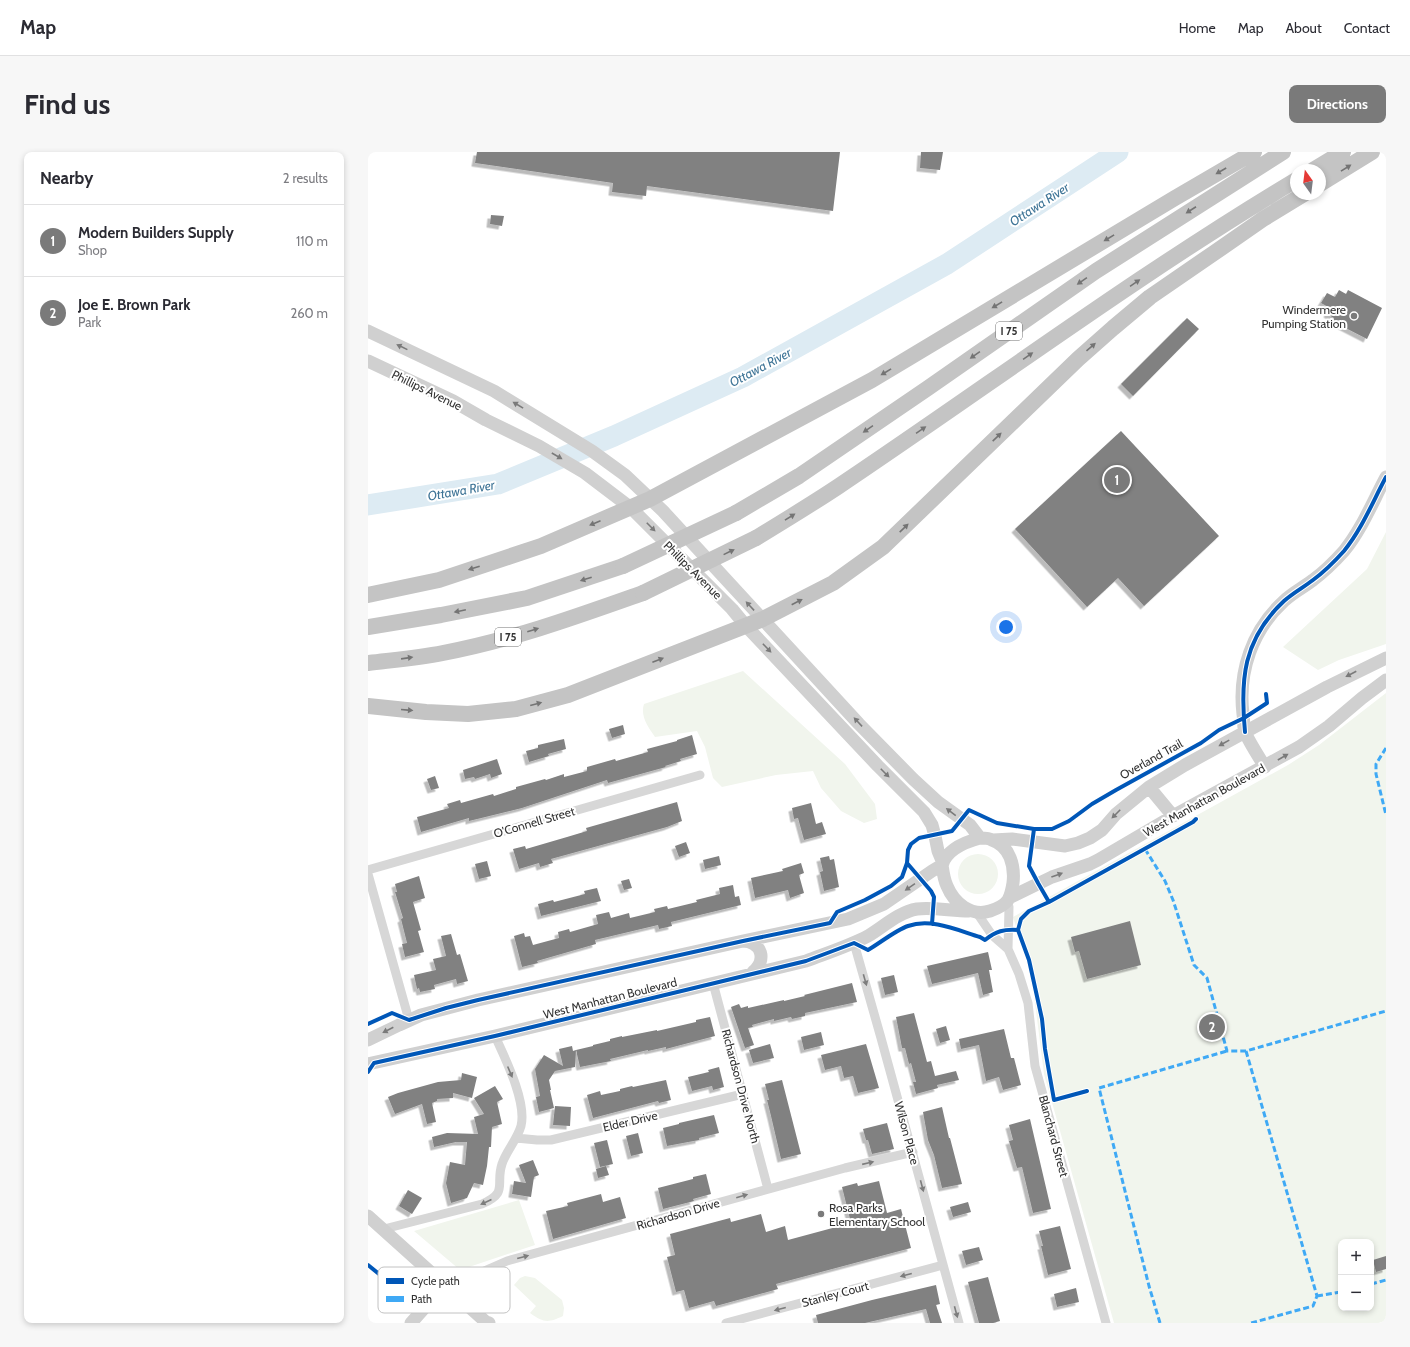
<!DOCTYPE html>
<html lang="en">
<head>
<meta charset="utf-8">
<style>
  :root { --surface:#fff; --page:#f7f7f7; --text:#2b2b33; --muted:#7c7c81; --line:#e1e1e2; --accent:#7a7a7a }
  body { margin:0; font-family:Cabin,sans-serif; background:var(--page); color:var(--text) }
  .controls { position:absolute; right:12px; bottom:12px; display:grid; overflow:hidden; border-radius:8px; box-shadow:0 2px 6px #0003 }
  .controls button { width:36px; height:36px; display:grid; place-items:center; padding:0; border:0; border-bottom:1px solid var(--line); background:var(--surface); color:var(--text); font:20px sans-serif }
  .compass { position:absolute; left:922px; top:12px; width:36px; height:36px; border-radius:50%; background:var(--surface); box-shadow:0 2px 6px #0003; rotate:346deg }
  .you { position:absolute; left:638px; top:475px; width:14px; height:14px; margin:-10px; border:3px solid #fff; border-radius:50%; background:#1a73e8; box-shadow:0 0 0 6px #1a73e833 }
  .badge { display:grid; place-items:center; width:26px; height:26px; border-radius:50%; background:var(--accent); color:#fff; font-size:13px; font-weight:700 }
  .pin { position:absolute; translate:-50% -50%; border:2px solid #fff; box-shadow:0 1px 4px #0006 }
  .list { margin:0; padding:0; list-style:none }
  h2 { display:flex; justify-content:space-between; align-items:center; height:52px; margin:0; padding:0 16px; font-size:17px }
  h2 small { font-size:13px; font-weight:400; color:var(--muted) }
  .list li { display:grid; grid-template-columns:26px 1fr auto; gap:12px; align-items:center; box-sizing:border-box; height:72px; padding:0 16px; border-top:1px solid var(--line) }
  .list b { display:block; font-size:15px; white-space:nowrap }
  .list p { margin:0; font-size:13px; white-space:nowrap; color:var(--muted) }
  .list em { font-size:13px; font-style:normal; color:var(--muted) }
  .map { position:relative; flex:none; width:1018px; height:1171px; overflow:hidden; border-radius:8px }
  header { display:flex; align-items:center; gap:24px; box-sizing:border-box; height:56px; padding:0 20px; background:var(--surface); border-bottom:1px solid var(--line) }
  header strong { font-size:19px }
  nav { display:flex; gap:22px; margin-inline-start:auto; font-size:14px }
  .intro { display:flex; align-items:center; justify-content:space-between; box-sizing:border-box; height:96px; padding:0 24px }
  h1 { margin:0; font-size:28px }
  .button { padding:10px 18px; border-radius:8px; background:var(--accent); color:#fff; font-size:14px; font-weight:700 }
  main { display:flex; gap:24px; padding:0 24px }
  aside { flex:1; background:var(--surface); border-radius:8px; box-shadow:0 2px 6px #0003 }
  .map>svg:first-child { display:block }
  .green { fill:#f1f5ed; fill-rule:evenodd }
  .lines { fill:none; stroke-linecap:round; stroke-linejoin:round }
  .river { stroke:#ddebf3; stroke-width:21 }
  .building { fill:#818181; filter:url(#shadow) }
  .street { stroke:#d7d7d7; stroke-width:9 }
  .secondary { stroke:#d0d0d0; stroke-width:13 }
  .highway { stroke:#c4c4c4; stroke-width:16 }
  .highway-bridge { stroke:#c4c4c4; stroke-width:16 }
  .quiet { stroke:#3fa9f5; stroke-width:3; stroke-dasharray:6 3; stroke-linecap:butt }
  .cycleway-casing { stroke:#fff; stroke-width:6 }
  .cycleway { stroke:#0057b8; stroke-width:4 }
  .oneway { fill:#747474 }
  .oneway2 { fill:#7a7a7a }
  .oneway3 { fill:#7d7d7d }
  .poi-dot { fill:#7a7a7a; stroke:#fff; stroke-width:1.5 }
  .labels { text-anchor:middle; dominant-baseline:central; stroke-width:4; stroke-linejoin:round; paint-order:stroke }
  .shield { fill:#fff; stroke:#707070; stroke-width:1 }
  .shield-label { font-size:11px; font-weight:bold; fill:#333 }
  .poi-label { font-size:12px; fill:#333; stroke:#fff; text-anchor:end }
  .street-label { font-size:12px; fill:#333; stroke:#fff }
  .water-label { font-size:13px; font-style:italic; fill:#3f7597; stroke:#fff }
  .key { fill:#fff; stroke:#c2c2c2; stroke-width:1 }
  .key-label { font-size:11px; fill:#333 }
</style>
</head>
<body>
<header>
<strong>Map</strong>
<nav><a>Home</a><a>Map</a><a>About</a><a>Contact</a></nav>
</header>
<div class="intro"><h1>Find us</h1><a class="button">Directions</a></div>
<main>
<aside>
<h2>Nearby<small>2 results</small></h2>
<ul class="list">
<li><span class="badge">1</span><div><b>Modern Builders Supply</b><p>Shop</p></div><em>110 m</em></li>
<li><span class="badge">2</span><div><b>Joe E. Brown Park</b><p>Park</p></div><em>260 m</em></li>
</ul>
</aside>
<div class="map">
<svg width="1018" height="1171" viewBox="0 0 1018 1171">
  <defs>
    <filter id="shadow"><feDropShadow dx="-3.5" dy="3.5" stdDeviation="0" flood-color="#0004"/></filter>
  </defs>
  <rect width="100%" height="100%" fill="#fff"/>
  <path class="green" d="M1018 380V492L971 508 950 518 915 495 999 417Z
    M375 519 477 612 507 652 509 667 496 671 473 659 453 636 445 619 408 623 354 635 345 626 337 595 329 579 287 585C280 575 272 564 276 552Z
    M1018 541V1169L1011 1171H746L676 922 664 827 658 806 645 765 920 613 951 593ZM973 1090H1003V1156H973Z
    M590 722a20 20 0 1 1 40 0a20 20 0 1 1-40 0Z
    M151 1048 167 1093 92 1118 46 1079Z
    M157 1124 167 1126 194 1148 196 1156 195 1164C180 1171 176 1171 162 1161L168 1154 146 1133 152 1126Z"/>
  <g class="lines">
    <path class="river" d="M0 353 130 332 246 284 375 225 579 112 750 0"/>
  </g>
  <path class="building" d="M109 0H472L465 59 279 34 278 44 244 40 245 31 107 11Z
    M553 0H575L572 18 552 16Z
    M123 63 136 64 134 74 122 72Z
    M971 138 978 142 980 138 1014 156 999 187 964 169 966 166 959 162 962 156 953 151 959 141 967 145Z
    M819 166 831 177 765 244 753 232Z
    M753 279 851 384 776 454 750 426 719 455 647 377Z
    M255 573 257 582 244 586 241 577Z
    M324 583 329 602 312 607 313 609 297 614 298 615 240 631 239 628 154 656 101 669V666L53 680 49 665 81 656 79 652 92 648 93 651 125 642 126 644 148 637V635L177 627 178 628 196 622V625L219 619V615L247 607 248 609 280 600 279 597 309 589V588Z
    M196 587 198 597 180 602 181 604 161 610 158 599 170 596V593Z
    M129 607 134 622 123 626 122 622 107 627 106 625 97 627 95 618Z
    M67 624 71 636 63 638 59 627Z
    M309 650 314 669 299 675 183 707 185 711 172 715 171 711 151 717 145 697 157 694 158 697 199 685 219 679 218 676Z
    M443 651 448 672 454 670 458 682 436 688 430 666 426 667 424 656Z
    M318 690 322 701 311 705 307 694Z
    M351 704 353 713 337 717 335 708Z
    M461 704 462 708 466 707 471 735 456 739 452 720 455 719 452 706Z
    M119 709 123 724 111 727 107 712Z
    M433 711 436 721 431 723 436 741 422 746 420 738 387 746 383 726 415 719 414 717Z
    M51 724 57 746 45 750 53 778 50 779 56 800 37 805 34 792 39 791 33 767 35 766 27 740H29L27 732Z
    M261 727 264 736 256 738 253 729Z
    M365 733 367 745 371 744 373 753 303 770 304 774 291 777 290 773 227 788 228 792 169 809 170 811 154 815 146 784 156 781 157 785 162 784 165 793 191 786 190 780 201 777 202 780 230 772 228 763 241 760 243 766 261 761 262 766 287 760 286 757 299 754 300 757 329 750 328 748 352 742 351 736Z
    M229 736 233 749 173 764 170 752 185 748 186 750 217 742 216 739Z
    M762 769 773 813 719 827 711 799 707 800 703 785Z
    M83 782 89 803 92 802 100 829 89 832 88 827 66 833 67 837 52 840 51 836 49 837 46 823 68 818 65 807 78 804 73 784Z
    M620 800 624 818H621L625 840 615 843 610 821 564 832 559 814Z
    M526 823 530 840 517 843 513 826Z
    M484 831 489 850 437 861V864L424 867 423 865 406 869V867L384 873 385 875 380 876 386 893 377 896 363 855 371 852 373 856 380 854V856L416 848V849L437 844 436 843Z
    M546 861 559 910 563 909 567 924 588 919 591 928 569 933 570 936 548 942 545 930H548L543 911 541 912 537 896H534L528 865Z
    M342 865 347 884 298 897V895L280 899V898L242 907 243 909 212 915 208 898 225 894V893L242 889V887L254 884V885L289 878V879L328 870V868Z
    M578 874 582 888 572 891 568 877Z
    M636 877 643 906H646L653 933 635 938 631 925 618 929 611 893 593 897 591 887Z
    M453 880 456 893 436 898 433 885Z
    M402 892 406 906 385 911 381 898Z
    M498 892 511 936 490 941 485 924 476 926 473 914 457 918 453 903Z
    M204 894 205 899 208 898 207 915 187 919 181 928 183 938H182L186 956 171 960 168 945 172 944 167 917 176 903 195 914 191 897Z
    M351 915 356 935 345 938 344 934 324 939 320 925 341 920 340 918Z
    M94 921 109 925 104 946 85 941V946L69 947V949L64 951 68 970 59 972 54 952 27 962 20 945 30 941 70 930 93 928Z
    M298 928 303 948 291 951 290 949 225 966 219 943 232 939 233 943 252 939V937L264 934 265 935Z
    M414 928 433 1002 413 1007 403 964 399 948H401L397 932Z
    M127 934 135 947 129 950 134 972 124 975 123 995H121L119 1014 115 1033 106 1031 99 1046 83 1051 78 1031 82 1010 97 1013 99 990H88L66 995 64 985 79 981 110 982 106 965 116 962 106 946Z
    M187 954 203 955 202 974 185 973Z
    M574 955 581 986H582L594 1032 574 1036 566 1003 560 988 555 960Z
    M346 963 351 981 331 986V988L299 994 295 976 311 972V971Z
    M662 967 683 1057 665 1061 654 1015 649 1016 641 989 645 988 641 973Z
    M519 971 526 997 504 1002 500 988H498L495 977Z
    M270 981 275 1001 263 1004 258 984Z
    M239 988 245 1012 232 1015 226 991Z
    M165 1008 171 1023 166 1025 163 1045 144 1042 146 1029 158 1031 151 1013Z
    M238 1014 241 1023 230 1026 228 1017Z
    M338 1022 343 1042 325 1047 326 1049 295 1057 290 1036 325 1027V1025Z
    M511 1029 519 1061 533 1057 543 1096 408 1132 410 1137 348 1154 346 1149 321 1156 316 1138 308 1140 299 1105 307 1103 302 1082 362 1066 363 1070 393 1062 398 1080 417 1074 420 1088 483 1071 474 1035 489 1031 490 1034Z
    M40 1038 54 1046 44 1062 31 1054Z
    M233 1042 235 1050 252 1045 258 1066 185 1087 178 1059 200 1054 199 1051Z
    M600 1050 603 1060 585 1065 582 1055Z
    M692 1074 703 1117 680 1123 673 1094H675L671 1079Z
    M611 1095 615 1108 598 1113 594 1099Z
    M1018 1104V1117L1008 1120 1005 1108Z
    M620 1125 632 1169 625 1171H611L600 1130Z
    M568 1133 572 1152 568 1153 574 1171H562L558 1157 497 1171H450L448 1163 504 1148Z
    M708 1136 711 1150 689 1155 686 1142Z"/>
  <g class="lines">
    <path class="street" d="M0 718 332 623
      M0 722 41 868
      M639 749 641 755 640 797
      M609 761 624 783 640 797 651 822 660 851 667 914 738 1171
      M486 791 513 886 591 1171
      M345 831 400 1037
      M148 986 169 988H183L375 942
      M16 1077 114 1052C141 1040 127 1033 134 1012 138 999 149 988 153 974 159 950 137 906 127 884
      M80 1135 139 1109 477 1016 545 1000
      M358 1171 575 1113"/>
    <path class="secondary" d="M0 179 126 239 224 299 257 323 295 359 491 572 545 627 570 650 602 673 612 686
      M0 209 85 249 118 268 171 294 217 321 263 356 364 457 378 474 510 614 556 660 564 673 567 684 570 699 575 711
      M897 615C891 605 881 590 877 580 875 575 876 568 875 562 870 520 884 478 916 449 924 441 936 435 945 428 956 420 967 409 976 399 994 377 1005 349 1018 325
      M781 635 805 664
      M612 686C616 686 621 686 624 688 642 694 647 714 645 731 644 737 643 743 640 748 636 754 628 757 622 759 603 765 586 751 579 734 576 728 575 720 574 713 579 697 597 690 612 686Z
      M625 688 644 687 697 694 710 691 722 686 734 678 748 662 781 635 817 613 959 535 1018 506
      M641 746 684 725 722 712 730 708 805 664 931 595 961 574 994 546 1018 528
      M375 789C394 790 399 808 385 820
      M0 888 31 873 53 863 110 848 375 789 480 767 516 752 564 719 574 713
      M0 912 127 884 438 809C459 801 481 794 500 784 515 775 531 760 549 757 565 755 584 759 601 759
      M0 1064 118 1170 121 1171
      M43 1171 59 1153 80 1135"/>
    <path class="highway" d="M945 18 975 0
      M952 32 1004 0
      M368 361 431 324 560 236 728 119 915 0
      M388 386C416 369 444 352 471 334 623 232 771 122 928 28
      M0 443 71 428 173 394 282 347 504 228 807 46 886 0
      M0 475 73 463 159 446 255 414
      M0 511C25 508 50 506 75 501 144 488 210 464 275 441
      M0 554 58 560 100 562 148 557 200 543 395 467 465 431 515 395 710 207 745 176 782 145 846 101 895 67 936 42"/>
    <path class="highway-bridge" d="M255 414 368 361
      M275 441 388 386"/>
    <path class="quiet" d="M1018 596 1008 612V622L1018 663
      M777 697 797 729 805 748 826 813 839 826 859 899H878L1018 859
      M878 899 949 1144 945 1154 883 1171
      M1003 1132 1018 1128
      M949 1144 973 1140
      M792 1171 781 1134 731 936 859 899"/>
    <g class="cycleway-casing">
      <path id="cycleway" d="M877 580C872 528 875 487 916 449 925 441 936 435 945 428 956 420 967 409 976 399 994 377 1005 349 1018 325
        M666 677 661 714 670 731 681 750
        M539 711 563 739 566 745 564 772
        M650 778 661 808 674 867 677 897 686 948 719 939
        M0 872 24 861 41 868 78 856 110 848 375 789 462 771 469 760 497 748 523 734 534 725 539 711 540 698 543 692 551 686 584 679 601 658 629 671 666 677H684L701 669 724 652 748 638 833 591 851 578 876 566 899 551 898 542
        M0 920 6 911 127 884 438 809 486 791 500 798C512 791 528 778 540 774 563 766 589 778 612 785L617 788C628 779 636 777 650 778L653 767 661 759 681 750 825 670 828 667
        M0 1113 11 1122 45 1141"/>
    </g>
    <use href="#cycleway" class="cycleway"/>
  </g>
  <defs><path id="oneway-solid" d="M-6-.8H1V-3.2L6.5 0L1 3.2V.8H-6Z"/></defs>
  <g class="oneway">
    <use href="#oneway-solid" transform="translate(978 16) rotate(-32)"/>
    <use href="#oneway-solid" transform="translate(853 19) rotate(150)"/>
    <use href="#oneway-solid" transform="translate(823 58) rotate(147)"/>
    <use href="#oneway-solid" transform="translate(741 86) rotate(149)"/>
    <use href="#oneway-solid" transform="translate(714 129) rotate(145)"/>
    <use href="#oneway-solid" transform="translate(767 131) rotate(-34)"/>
    <use href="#oneway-solid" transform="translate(629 153) rotate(149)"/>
    <use href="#oneway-solid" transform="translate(723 195) rotate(-41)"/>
    <use href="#oneway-solid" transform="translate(607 203) rotate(145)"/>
    <use href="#oneway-solid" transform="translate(660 204) rotate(-35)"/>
    <use href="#oneway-solid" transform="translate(518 220) rotate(149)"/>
    <use href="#oneway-solid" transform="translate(500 277) rotate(146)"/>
    <use href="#oneway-solid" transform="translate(553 278) rotate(-34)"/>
    <use href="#oneway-solid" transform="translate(629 285) rotate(-44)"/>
    <use href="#oneway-solid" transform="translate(422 365) rotate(-32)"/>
    <use href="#oneway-solid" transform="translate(227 371) rotate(157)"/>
    <use href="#oneway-solid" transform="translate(536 376) rotate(-44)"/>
    <use href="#oneway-solid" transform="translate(361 400) rotate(-26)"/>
    <use href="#oneway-solid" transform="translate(106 416) rotate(162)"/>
    <use href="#oneway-solid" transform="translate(218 427) rotate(162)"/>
    <use href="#oneway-solid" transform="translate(429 450) rotate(-27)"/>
    <use href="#oneway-solid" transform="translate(92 459) rotate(168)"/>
    <use href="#oneway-solid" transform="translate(165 478) rotate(-17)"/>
    <use href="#oneway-solid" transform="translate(39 506) rotate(-8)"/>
    <use href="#oneway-solid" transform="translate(290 508) rotate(-21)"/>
    <use href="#oneway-solid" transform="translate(168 552) rotate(-15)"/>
    <use href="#oneway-solid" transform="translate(39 558) rotate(5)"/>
  </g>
  <g class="oneway2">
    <use href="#oneway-solid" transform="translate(34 195) rotate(-154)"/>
    <use href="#oneway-solid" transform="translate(150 253) rotate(-149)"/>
    <use href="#oneway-solid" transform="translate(189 304) rotate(30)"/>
    <use href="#oneway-solid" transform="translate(283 375) rotate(45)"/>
    <use href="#oneway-solid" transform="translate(382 454) rotate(-133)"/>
    <use href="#oneway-solid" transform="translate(399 496) rotate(46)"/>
    <use href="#oneway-solid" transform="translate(983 522) rotate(152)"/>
    <use href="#oneway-solid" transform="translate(490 570) rotate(-133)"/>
    <use href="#oneway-solid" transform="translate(856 591) rotate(151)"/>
    <use href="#oneway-solid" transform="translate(915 605) rotate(-30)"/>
    <use href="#oneway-solid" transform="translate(517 621) rotate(45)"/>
    <use href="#oneway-solid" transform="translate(583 660) rotate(-143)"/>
    <use href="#oneway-solid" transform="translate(748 662) rotate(135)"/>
    <use href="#oneway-solid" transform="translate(689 723) rotate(-20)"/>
    <use href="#oneway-solid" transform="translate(542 735) rotate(146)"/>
    <use href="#oneway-solid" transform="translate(20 878) rotate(153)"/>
  </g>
  <g class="oneway3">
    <use href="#oneway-solid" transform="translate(497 828) rotate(74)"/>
    <use href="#oneway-solid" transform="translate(142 920) rotate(67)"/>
    <use href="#oneway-solid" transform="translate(500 1011) rotate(-13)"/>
    <use href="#oneway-solid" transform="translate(554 1034) rotate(75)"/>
    <use href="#oneway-solid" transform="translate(374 1044) rotate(-16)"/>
    <use href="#oneway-solid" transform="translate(118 1050) rotate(156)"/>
    <use href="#oneway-solid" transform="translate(155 1105) rotate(-15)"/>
    <use href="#oneway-solid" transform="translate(538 1123) rotate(165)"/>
    <use href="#oneway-solid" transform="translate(412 1157) rotate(165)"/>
    <use href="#oneway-solid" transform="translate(588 1160) rotate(75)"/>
  </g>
  <g class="poi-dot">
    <circle cx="986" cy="164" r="4"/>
    <circle cx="453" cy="1062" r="4"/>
  </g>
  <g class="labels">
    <g class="shield">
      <rect x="628" y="170" width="26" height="18" rx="3"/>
      <rect x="127" y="476" width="26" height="18" rx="3"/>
    </g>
    <g class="shield-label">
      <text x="641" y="179">I 75</text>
      <text x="140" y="485">I 75</text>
    </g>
    <g class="poi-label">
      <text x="978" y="157">Windermere<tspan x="978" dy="14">Pumping Station</tspan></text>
      <text x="461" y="1055" text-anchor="start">Rosa Parks<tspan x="461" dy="14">Elementary School</tspan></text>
    </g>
    <g class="street-label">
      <text transform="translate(59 238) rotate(26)">Phillips Avenue</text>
      <text transform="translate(325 418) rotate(45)">Phillips Avenue</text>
      <text transform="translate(783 607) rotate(-29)">Overland Trail</text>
      <text transform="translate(836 648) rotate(-29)">West Manhattan Boulevard</text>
      <text transform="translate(166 670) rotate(-16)">O'Connell Street</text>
      <text transform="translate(242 846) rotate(-14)">West Manhattan Boulevard</text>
      <text transform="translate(373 934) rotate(75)">Richardson Drive North</text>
      <text transform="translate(262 969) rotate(-13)">Elder Drive</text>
      <text transform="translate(539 981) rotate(75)">Wilson Place</text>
      <text transform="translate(686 984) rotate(75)">Blanchard Street</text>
      <text transform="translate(310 1062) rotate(-16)">Richardson Drive</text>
      <text transform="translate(467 1142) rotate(-15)">Stanley Court</text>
    </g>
    <g class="water-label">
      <text transform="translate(671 52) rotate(-33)">Ottawa River</text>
      <text transform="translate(392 215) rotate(-28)">Ottawa River</text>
      <text transform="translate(93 338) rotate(-10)">Ottawa River</text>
    </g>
  </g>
  <rect x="10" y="1115" width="132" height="46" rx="6" class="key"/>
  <rect x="18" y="1126" width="18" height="6" fill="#0057b8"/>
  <rect x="18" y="1144" width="18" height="6" fill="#3fa9f5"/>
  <g class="key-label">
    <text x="43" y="1133">Cycle path</text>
    <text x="43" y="1151">Path</text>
  </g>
</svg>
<div class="controls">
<button>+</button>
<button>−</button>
</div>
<svg class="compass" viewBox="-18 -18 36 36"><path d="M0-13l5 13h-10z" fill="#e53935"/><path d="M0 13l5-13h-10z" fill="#7c7c81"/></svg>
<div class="you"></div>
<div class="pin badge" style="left:749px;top:328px">1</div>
<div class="pin badge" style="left:844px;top:875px">2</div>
</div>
</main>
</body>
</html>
